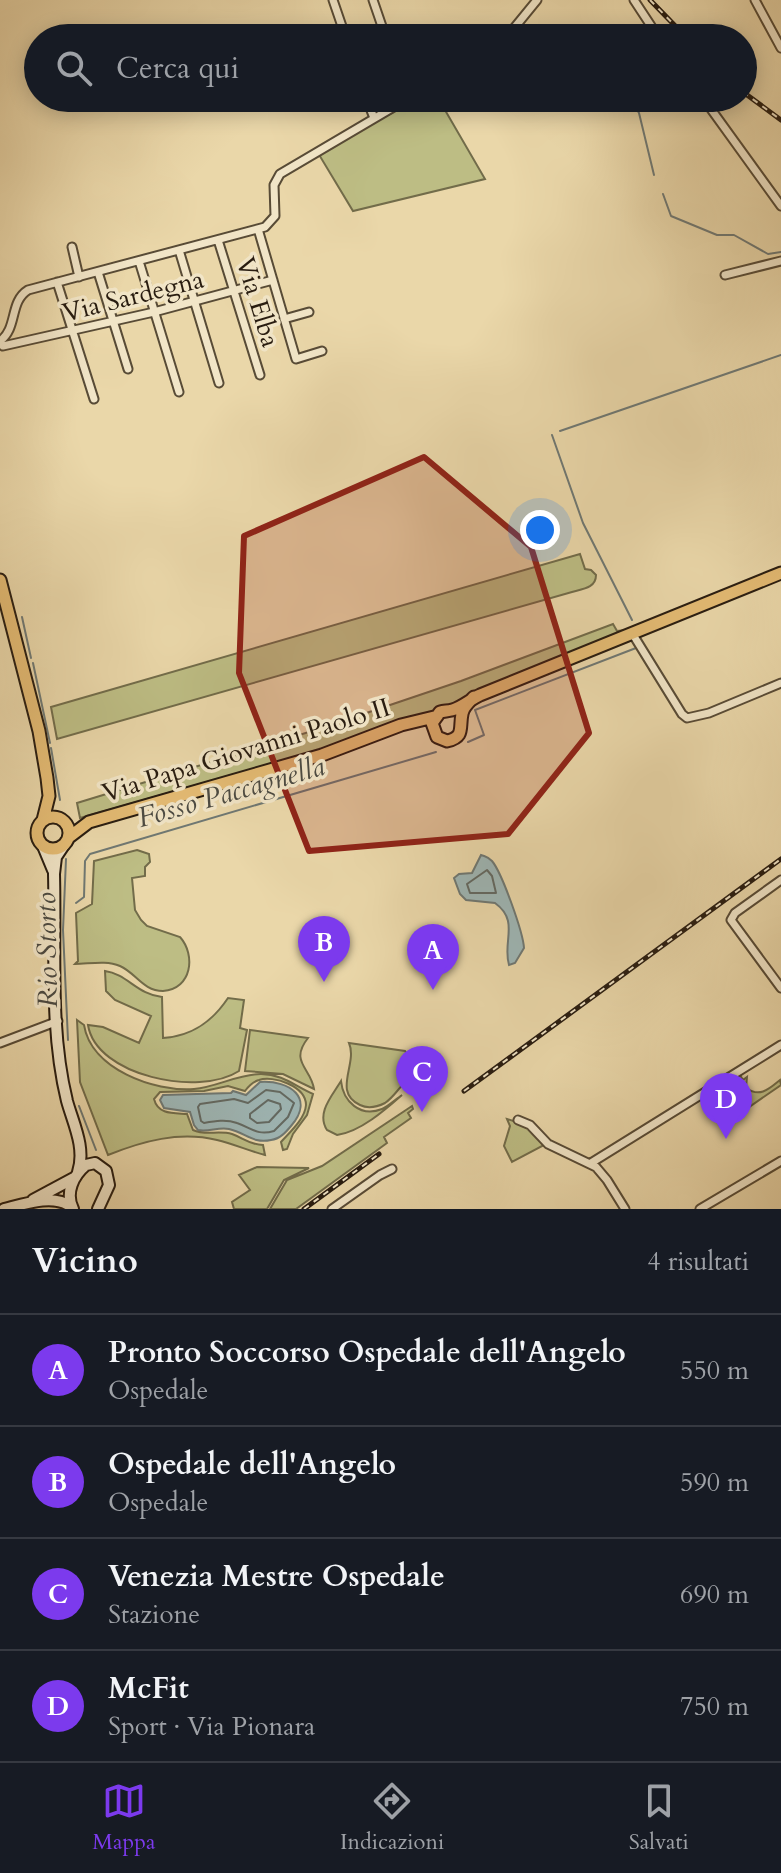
<!DOCTYPE html>
<html lang="it">
<head>
<meta charset="utf-8">
<style>
  :root { --surface:#171b24; --page:#20242c; --text:#f1f3f6; --muted:#9ea1a6; --line:#363941; --accent:#7c3aed }
  body { margin:0; font-family:Cardo,serif; background:var(--page); color:var(--text) }
  .you { position:absolute; left:540px; top:530px; width:28px; height:28px; margin:-20px; border:6px solid #fff; border-radius:50%; background:#1a73e8; box-shadow:0 0 0 12px #1a73e833 }
  .badge { display:grid; place-items:center; width:52px; height:52px; border-radius:50%; background:var(--accent); color:#fff; font-size:26px; font-weight:700 }
  .pin { position:absolute; translate:-50% -66px; filter:drop-shadow(0 2px 4px #0008) }
  .pin::after { content:''; position:absolute; top:42px; width:28px; height:24px; background:inherit; clip-path:polygon(0 0,100% 0,50% 100%) }
  .list { margin:0; padding:0; list-style:none }
  h2 { display:flex; justify-content:space-between; align-items:center; height:104px; margin:0; padding:0 32px; font-size:34px }
  h2 small { font-size:26px; font-weight:400; color:var(--muted) }
  .list li { display:grid; grid-template-columns:52px 1fr auto; gap:24px; align-items:center; box-sizing:border-box; height:112px; padding:0 32px; border-top:2px solid var(--line) }
  .list b { display:block; font-size:30px; white-space:nowrap }
  .list p { margin:0; font-size:26px; white-space:nowrap; color:var(--muted) }
  .list em { font-size:26px; font-style:normal; color:var(--muted) }
  .icon { flex:none; width:44px; height:44px; fill:none; stroke:currentColor; stroke-width:2; stroke-linecap:round; stroke-linejoin:round }
  .map { position:relative; flex:none; width:781px; height:1209px; overflow:hidden }
  .search { position:absolute; background:var(--surface); box-shadow:0 4px 20px #0003; left:24px; right:24px; top:24px; height:88px; display:flex; align-items:center; gap:20px; box-sizing:border-box; padding:0 28px; border-radius:44px; color:var(--muted); font-size:30px }
  .sheet { height:552px; background:var(--surface) }
  nav { display:flex; justify-content:space-around; align-items:center; box-sizing:border-box; height:112px; border-top:2px solid var(--line); background:var(--surface); font-size:22px; color:var(--muted) }
  nav a { display:grid; justify-items:center; gap:4px }
  nav .on { color:var(--accent) }
  .map>svg:first-child { display:block }
  .green { fill:#bdbd84; stroke:#726c4a; stroke-width:2 }
  .water { fill:#9eb6b5; stroke:#6f7873; stroke-width:2 }
  .lines { fill:none; stroke-linecap:round; stroke-linejoin:round }
  .shore { stroke:#636962; stroke-width:2 }
  .stream { stroke:#6f7873; stroke-width:2 }
  .pedestrian-casing { stroke:#584b36; stroke-width:9 }
  .minor-casing { stroke:#584b36; stroke-width:11 }
  .secondary-casing { stroke:#281c10; stroke-width:14 }
  .primary-casing { stroke:#281c10; stroke-width:15 }
  .pedestrian { stroke:#f1e5c7; stroke-width:5 }
  .minor { stroke:#f1e5c7; stroke-width:7 }
  .secondary { stroke:#f1e5c7; stroke-width:10 }
  .primary { stroke:#e5bc74; stroke-width:11 }
  .rail-casing { stroke:#281c10; stroke-width:5 }
  .rail { stroke:#f1e5c7; stroke-width:2; stroke-dasharray:6; stroke-linecap:butt }
  .marked { fill:#8f2418; fill-opacity:0.2; stroke:#8f2418; stroke-width:6; stroke-linejoin:round }
  .labels { text-anchor:middle; dominant-baseline:central; stroke-width:7; stroke-linejoin:round; paint-order:stroke }
  .street-label { font-size:26px; fill:#281c10; stroke:#f1e5c7 }
  .water-label { font-size:28px; font-style:italic; fill:#4b4a42; stroke:#f1e5c7 }
</style>
</head>
<body>
<div class="map">
<svg width="781" height="1209" viewBox="0 0 781 1209">
  <rect width="100%" height="100%" fill="#ead7a9"/>
  <filter id="stains"><feTurbulence type="fractalNoise" baseFrequency=".0025" numOctaves="4"/><feColorMatrix values="0 0 0 0 .2 0 0 0 0 .09 0 0 0 0 .02 0 0 0 .5 -.17"/></filter>
  <radialGradient id="worn" r=".72"><stop offset=".6" stop-color="#630" stop-opacity="0"/><stop offset="1" stop-color="#630" stop-opacity=".3"/></radialGradient>
  <path class="green" d="M419 98H438L485 179 353 211 318 153Z
    M580 554 585 569 591 570 596 575C596 588 583 589 572 592L57 739 51 707Z
    M613 624 617 631 626 630 469 694 461 702 337 745 80 818 77 803 322 728 461 681Z
    M137 850 149 854 150 862 145 867V876L132 878 135 910 141 920 147 926 180 937C196 955 192 989 163 991 143 991 136 973 120 966 106 960 89 964 75 964L78 961 76 913 92 904 94 861Z
    M105 971C127 974 138 995 162 997L163 1038C192 1036 212 1022 228 998L244 1000 240 1028 247 1030 239 1071C199 1097 96 1076 88 1025L103 1027 139 1043 151 1016 115 1000 106 991Z
    M77 1020 84 1025C91 1069 154 1092 194 1089 217 1087 238 1074 261 1074 282 1074 295 1086 313 1094L307 1115 293 1134 287 1149 283 1150 281 1142C290 1132 305 1119 306 1105 306 1086 273 1075 259 1080 252 1082 248 1087 245 1091L228 1086 204 1091 160 1092 154 1099C158 1115 174 1113 187 1114L193 1130C206 1136 218 1130 232 1134 243 1138 250 1145 263 1145L265 1155C249 1151 234 1144 217 1140 179 1131 143 1141 108 1155L80 1082Z
    M250 1030 308 1038C289 1062 311 1068 314 1089L283 1074 245 1071Z
    M349 1043 405 1051 412 1062 421 1064 438 1061 445 1066 411 1088 406 1082C398 1088 395 1096 385 1103 377 1107 368 1109 360 1105 332 1092 358 1064 349 1043Z
    M740 1075 743 1080 747 1077 746 1088C760 1098 769 1089 780 1080L781 1085 726 1123 709 1095Z
    M341 1081C343 1101 360 1118 382 1109 389 1106 397 1098 402 1095 385 1110 360 1132 337 1135L327 1130C316 1113 332 1096 341 1081Z
    M412 1106 413 1109 408 1113 411 1118 384 1137 387 1143 296 1209H270L287 1180 322 1166Z
    M507 1119 529 1126 546 1144 512 1162 504 1146 510 1126Z
    M257 1167 309 1168 284 1180 267 1209H234L232 1202 250 1190 239 1175Z"/>
  <path class="water" d="M481 855C487 857 487 856 492 861 502 873 523 932 524 948L515 963 509 965C502 942 520 921 495 903L466 900 460 894 454 878 459 874 472 873Z
    M260 1082C290 1080 315 1098 291 1126 286 1132 280 1139 271 1140 253 1144 246 1133 229 1129 218 1127 209 1132 198 1130L194 1125 190 1112 164 1108 160 1100 163 1095 231 1093 233 1091 246 1095Z"/>
  <g class="lines">
    <path class="shore" d="M487 870 492 876 496 893H470L467 884Z
      M266 1090 280 1092 294 1103 288 1117 274 1131C257 1136 252 1128 237 1123 226 1119 215 1121 204 1123L201 1121 198 1107 200 1104 234 1099 248 1103Z
      M268 1100 280 1104 281 1109 269 1122 257 1123 250 1118V1114Z"/>
    <path class="stream" d="M555 30 561 38
      M630 98 639 113 654 175
      M663 194 671 216 717 235H734L768 254 781 252
      M560 431 781 355
      M552 435 583 523 632 620
      M22 617 31 658
      M33 663 50 743
      M468 742 484 735 475 710 636 648
      M51 748 60 800
      M66 859 63 930 68 1040
      M76 903 84 897 85 861 90 854 436 752
      M79 1106 96 1150"/>
    <g class="pedestrian-casing">
      <path id="pedestrian" d="M705 1092 723 1124"/>
    </g>
    <g class="minor-casing">
      <path id="minor" d="M333 0 346 38
        M373 0 386 38
        M634 0 659 38
        M755 0 781 48
        M506 38 537 0
        M366 98 374 118
        M703 98 781 206
        M258 229 296 359 322 351
        M218 240 260 375
        M72 247 79 277
        M179 250 219 383
        M139 261 179 392
        M98 272 128 369
        M725 275 781 261
        M57 282 94 399
        M284 319 309 312
        M0 341C18 328 9 302 28 290L265 227 275 216 274 185 280 174 409 98
        M3 346 154 312 273 280
        M632 633 682 714 687 718 709 713 781 683
        M781 880 735 913 731 920 781 988
        M0 1043 58 1021
        M518 1120 530 1125 548 1144 596 1167 607 1180 625 1209
        M591 1163 781 1045
        M332 1209 380 1175 392 1169
        M700 1209 781 1161"/>
    </g>
    <g class="secondary-casing">
      <path id="secondary" d="M64 845 56 857 54 874C56 949 49 1028 67 1101 73 1123 86 1148 78 1172
        M43 846 53 870
        M33 1200 74 1178
        M4 1209C24 1204 53 1194 70 1206
        M73 1209C65 1193 73 1176 86 1165L95 1163 106 1171 109 1185 98 1209"/>
    </g>
    <g class="primary-casing">
      <path id="primary" d="M0 580 39 731 47 778 49 796 43 820
        M474 697C469 702 463 707 462 714 459 728 465 737 447 741L437 737 432 723 440 712C444 711 448 711 452 710 461 708 471 699 480 695L781 573
        M37 833a16 16 0 1 1 32 0a16 16 0 1 1-32 0Z
        M68 838 89 822 322 755 401 725 434 717"/>
    </g>
    <use href="#pedestrian" class="pedestrian"/>
    <use href="#minor" class="minor"/>
    <use href="#secondary" class="secondary"/>
    <use href="#primary" class="primary"/>
    <g class="rail-casing">
      <path id="rail" d="M650 0 687 38
        M743 92 781 120
        M464 1091 781 859
        M304 1209 379 1154"/>
    </g>
    <use href="#rail" class="rail"/>
  </g>
  <path class="marked" d="M424 457 531 547 589 733 508 834 309 851 239 673 244 536Z"/>
  <g class="labels">
    <g class="street-label">
      <text transform="translate(133 296) rotate(-14)">Via Sardegna</text>
      <text transform="translate(258 302) rotate(73)">Via Elba</text>
      <text transform="translate(246 750) rotate(-17)">Via Papa Giovanni Paolo II</text>
    </g>
    <g class="water-label">
      <text transform="translate(231 792) rotate(-16)">Fosso Paccagnella</text>
      <text transform="translate(47 950) rotate(-91)">Rio Storto</text>
    </g>
  </g>
  <rect width="100%" height="100%" filter="url(#stains)"/>
  <rect width="100%" height="100%" fill="url(#worn)"/>
</svg>
<div class="you"></div>
<div class="pin badge" style="left:433px;top:990px">A</div>
<div class="pin badge" style="left:324px;top:982px">B</div>
<div class="pin badge" style="left:422px;top:1112px">C</div>
<div class="pin badge" style="left:726px;top:1139px">D</div>
<div class="search"><svg class="icon" aria-label="search" viewBox="0 0 24 24"><circle cx="10" cy="10" r="6"/><path d="M15 15l6 6"/></svg>Cerca qui</div>
</div>
<section class="sheet">
<h2>Vicino<small>4 risultati</small></h2>
<ul class="list">
<li><span class="badge">A</span><div><b>Pronto Soccorso Ospedale dell'Angelo</b><p>Ospedale</p></div><em>550 m</em></li>
<li><span class="badge">B</span><div><b>Ospedale dell'Angelo</b><p>Ospedale</p></div><em>590 m</em></li>
<li><span class="badge">C</span><div><b>Venezia Mestre Ospedale</b><p>Stazione</p></div><em>690 m</em></li>
<li><span class="badge">D</span><div><b>McFit</b><p>Sport · Via Pionara</p></div><em>750 m</em></li>
</ul>
</section>
<nav>
<a class="on"><svg class="icon" aria-label="map" viewBox="0 0 24 24"><path d="M3 6l6-2 6 2 6-2v14l-6 2-6-2-6 2zM9 4v14M15 6v14"/></svg>Mappa</a>
<a><svg class="icon" aria-label="directions" viewBox="0 0 24 24"><path d="M12 3l9 9-9 9-9-9zM9 14v-3h6M13 9l2 2-2 2"/></svg>Indicazioni</a>
<a><svg class="icon" aria-label="saved" viewBox="0 0 24 24"><path d="M7 4h10v16l-5-4-5 4z"/></svg>Salvati</a>
</nav>
</body>
</html>
